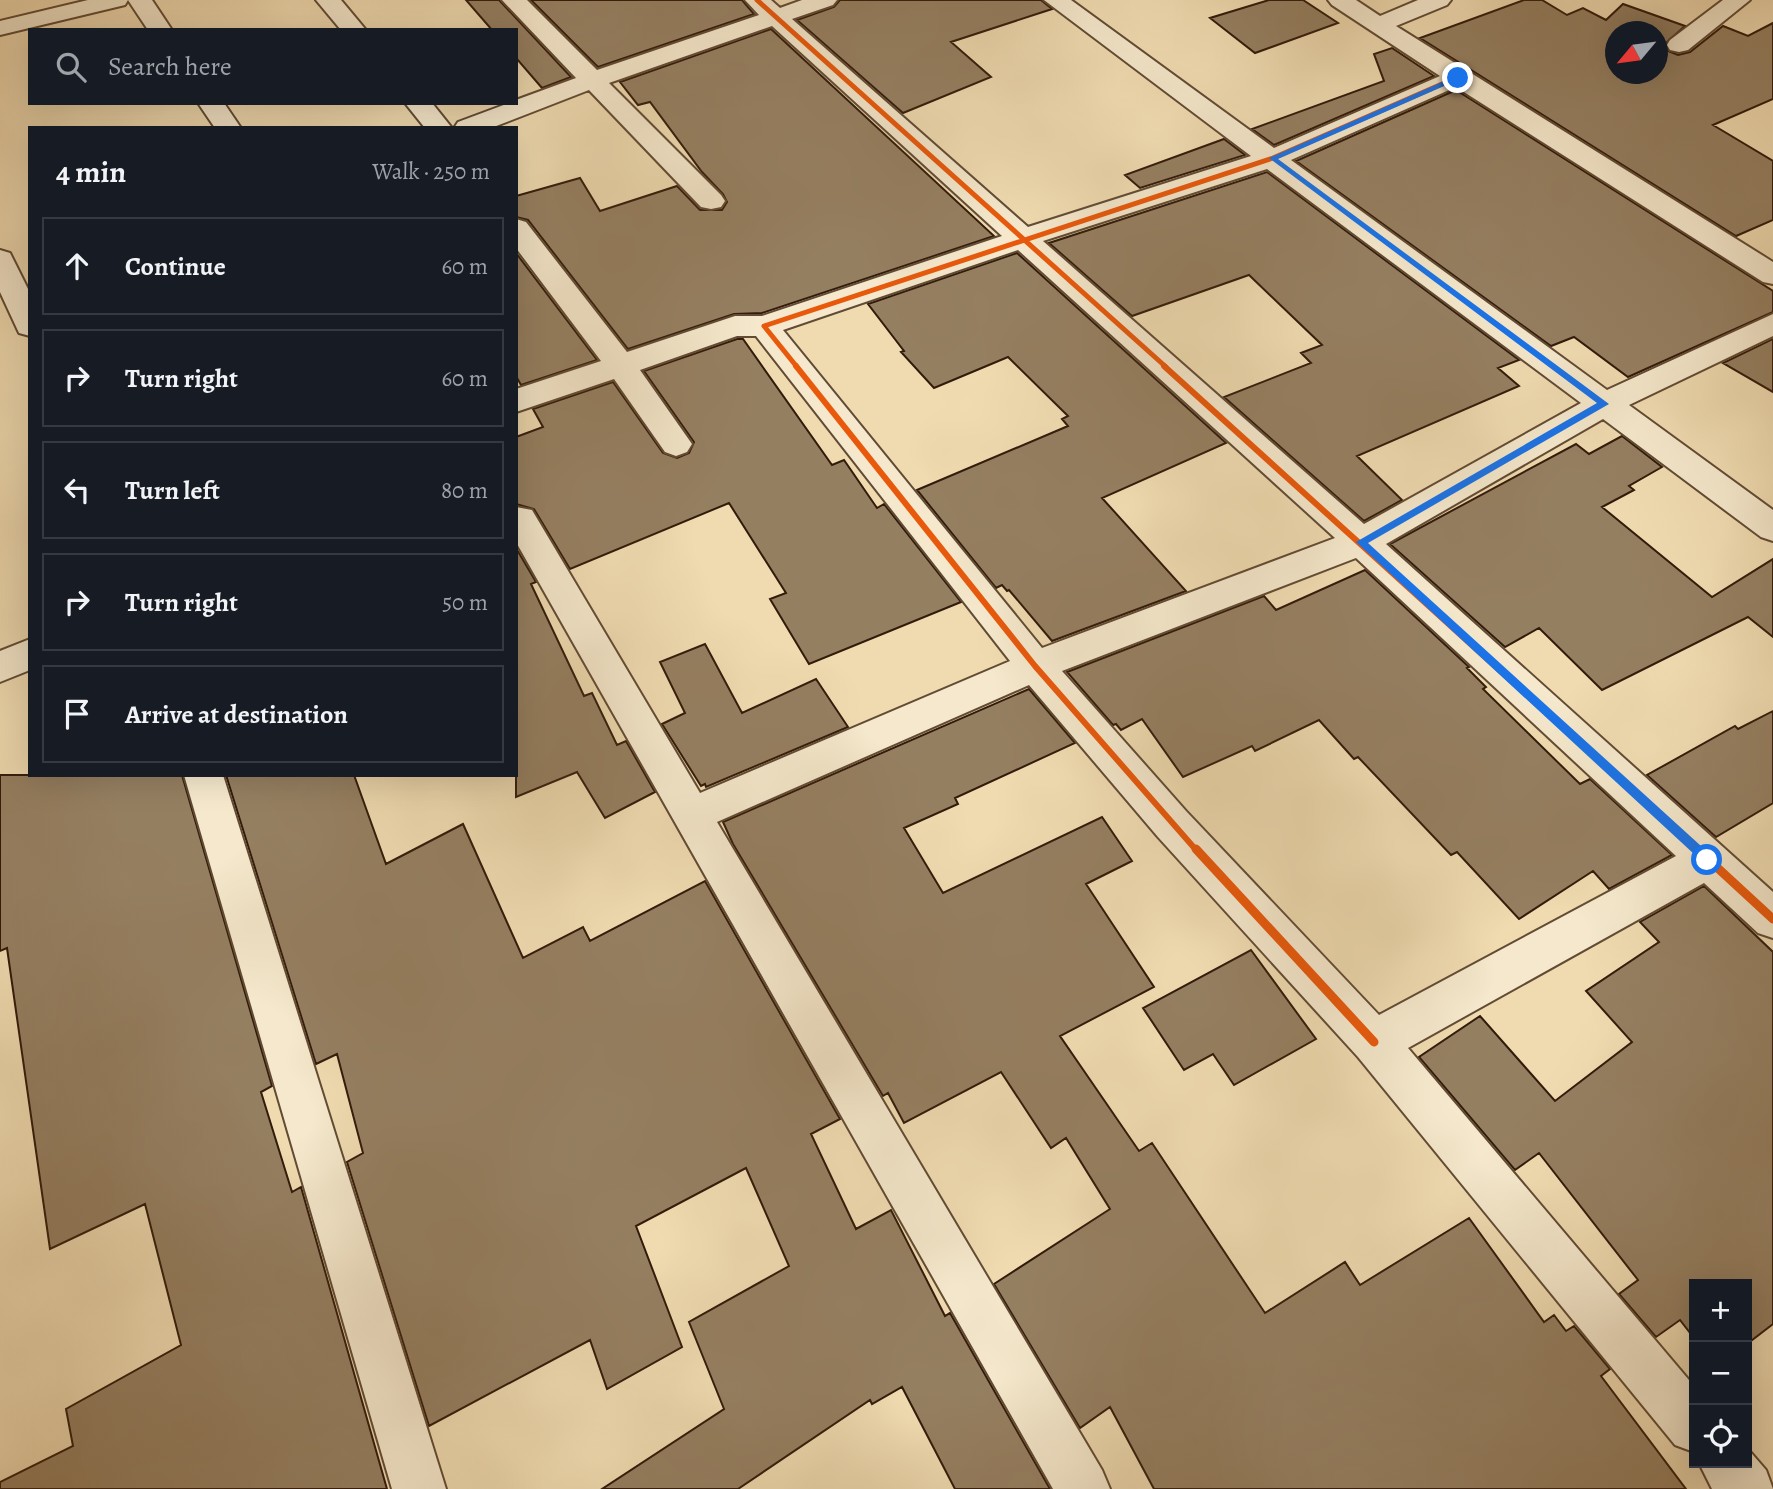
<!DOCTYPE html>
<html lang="en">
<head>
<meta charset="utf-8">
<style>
  :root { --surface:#171b24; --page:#242831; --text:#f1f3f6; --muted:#9ea1a6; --line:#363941 }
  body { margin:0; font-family:Alegreya,serif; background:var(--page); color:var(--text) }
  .controls { position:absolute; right:21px; bottom:21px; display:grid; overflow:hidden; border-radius:0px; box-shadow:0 7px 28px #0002 }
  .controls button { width:63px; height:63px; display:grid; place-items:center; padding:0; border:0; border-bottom:2px solid var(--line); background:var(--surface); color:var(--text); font:35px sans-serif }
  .compass { position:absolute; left:1605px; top:21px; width:63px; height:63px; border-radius:50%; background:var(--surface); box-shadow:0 7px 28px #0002; rotate:241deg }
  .stop { position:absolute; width:21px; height:21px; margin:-16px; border:5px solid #1a73e8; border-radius:50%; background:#fff }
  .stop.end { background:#1a73e8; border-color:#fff; box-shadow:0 2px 7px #0008 }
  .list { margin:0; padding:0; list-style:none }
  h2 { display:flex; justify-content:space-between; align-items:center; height:91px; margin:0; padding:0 28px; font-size:30px }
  h2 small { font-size:23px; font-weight:400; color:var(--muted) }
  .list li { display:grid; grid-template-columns:46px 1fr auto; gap:21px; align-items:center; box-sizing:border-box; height:98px; margin:0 14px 14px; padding:0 14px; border:2px solid var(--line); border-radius:0px }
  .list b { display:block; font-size:26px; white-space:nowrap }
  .list em { font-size:23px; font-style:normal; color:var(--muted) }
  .icon { flex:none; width:38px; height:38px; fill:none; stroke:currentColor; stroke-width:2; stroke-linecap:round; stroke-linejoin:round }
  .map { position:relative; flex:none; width:1773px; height:1489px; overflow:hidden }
  .search { position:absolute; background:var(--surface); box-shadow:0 7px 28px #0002; left:28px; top:28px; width:490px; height:77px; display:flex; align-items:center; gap:18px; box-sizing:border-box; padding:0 24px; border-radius:0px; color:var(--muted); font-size:26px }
  .panel { position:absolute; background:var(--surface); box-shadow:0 7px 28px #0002; left:28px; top:126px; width:490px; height:651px; border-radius:0px }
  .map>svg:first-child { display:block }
  .building { fill:#957f61; stroke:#321b0b; stroke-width:2; fill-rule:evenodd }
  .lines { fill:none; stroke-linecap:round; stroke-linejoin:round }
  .minor-casing { stroke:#624b34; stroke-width:4 }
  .minor { fill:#f5e8cc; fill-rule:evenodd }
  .cycleway-far2-casing { stroke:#f5e8cc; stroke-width:8 }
  .cycleway-far1-casing { stroke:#f5e8cc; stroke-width:10 }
  .cycleway-casing { stroke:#f5e8cc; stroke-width:13 }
  .cycleway-far2 { stroke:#e8590c; stroke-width:5 }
  .cycleway-far1 { stroke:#e8590c; stroke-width:6 }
  .cycleway { stroke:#e8590c; stroke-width:9 }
  .route { fill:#1a73e8 }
</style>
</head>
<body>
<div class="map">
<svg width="1773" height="1489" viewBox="0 0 1773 1489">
  <rect width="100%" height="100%" fill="#f0dbb1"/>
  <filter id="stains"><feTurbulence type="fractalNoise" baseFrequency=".00286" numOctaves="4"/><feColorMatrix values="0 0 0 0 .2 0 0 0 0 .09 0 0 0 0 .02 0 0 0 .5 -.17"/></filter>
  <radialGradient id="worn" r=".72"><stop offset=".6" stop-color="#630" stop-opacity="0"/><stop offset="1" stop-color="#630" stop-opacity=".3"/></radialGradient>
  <path class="building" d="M466 0H499L571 77 542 88 516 58V30H492Z
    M531 0H742L754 14 598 67Z
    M840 0H1041L1052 9 951 42 991 77 903 113 797 20 834 7Z
    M1269 0H1303L1338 23 1255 53 1210 18Z
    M1524 0H1542L1567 15 1583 8 1606 20 1623 4 1685 26 1665 44 1668 51 1678 55 1690 52 1723 26 1748 36 1773 23V99L1713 125 1773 161V220L1736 236 1420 38ZM1615 32H1657V74H1615Z
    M771 29 994 236 762 313 734 314 628 349 528 220 516 217V196L580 178 600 211 677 186 700 210H722L727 202 723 194 702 172 650 102 638 105 620 82Z
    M1392 48 1434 76 1274 145 1252 129 1384 81 1374 54Z
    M1456 90 1773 291V312L1628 377 1574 337 1551 346 1296 161Z
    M1224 139 1245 155 1140 188 1125 175Z
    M1267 172 1519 360 1498 368 1519 386 1357 456 1402 500 1364 521 1224 397 1311 363 1301 353 1322 345 1249 275 1132 316 1049 243Z
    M516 253 597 360 521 385 516 376Z
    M1017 253 1226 443 1102 498 1186 591 1052 641 1009 590 1007 591 1002 585 996 588 917 490 1068 426 1062 419 1068 416 1008 357 934 388 901 352 904 351 868 304Z
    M737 339H743L832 465 844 460 877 508 884 504 961 602 809 664 770 599 786 593 729 503 570 569 534 509 516 504V437L543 427 533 409 613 382 663 453 677 458 689 453 694 442 644 371Z
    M1773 339V392L1723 363Z
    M1622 436 1662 467 1629 486 1634 490 1602 507 1712 597 1773 559V637L1748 617 1602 690 1539 628 1505 647 1390 544 1576 444 1589 454Z
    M516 548 536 582 531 584 584 696 592 693 617 745 626 741 655 792 605 818 577 772 516 797Z
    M1365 570 1469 667 1467 668 1486 687 1483 689 1580 784 1590 779 1672 855 1609 889 1593 871 1519 919 1457 852 1451 855 1358 757 1354 759 1319 720 1255 751 1252 746 1183 777 1142 719 1121 730 1116 724 1113 725 1067 672 1264 596 1276 610Z
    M705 644 742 713 816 679 848 727 706 787 705 784 701 786 662 724 685 713 660 662Z
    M1029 689 1075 743 955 798 958 804 904 828 943 893 1102 817 1132 861 1086 884 1154 987 1060 1036 1139 1151 1152 1143 1265 1313 1345 1262 1360 1285 1469 1218 1544 1322 1554 1315 1566 1331 1574 1326 1610 1369 1601 1376 1686 1489H1154L1110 1407 1080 1428 994 1284 1110 1209 1066 1138 1051 1148 1001 1072 904 1123 888 1093 883 1096 733 844 723 822Z
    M1773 711V803L1716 837 1647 775 1735 726 1738 729Z
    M0 775H182L272 1086 261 1092 292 1192 301 1187 387 1489H0V1482L73 1446 66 1409 181 1345 145 1204 50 1249 7 948 0 951Z
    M226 775H354L386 864 463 824 523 958 583 927 590 941 705 881 840 1119 811 1134 856 1229 891 1210 945 1316 950 1313 1050 1489H955L902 1387 872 1404 870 1400 738 1489H602L724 1409 689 1322 789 1266 746 1168 636 1226 682 1347 607 1389 590 1340 429 1426 347 1162 363 1153 337 1054 316 1064Z
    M1704 886 1773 952V1324L1747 1344V1284H1694V1338L1680 1320 1656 1337 1619 1294 1638 1280 1539 1153 1515 1170 1419 1057 1480 1016 1555 1101 1632 1042 1586 991 1659 942 1640 922Z
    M1251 950 1316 1039 1234 1085 1213 1054 1184 1070 1143 1008Z"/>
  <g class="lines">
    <g class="minor-casing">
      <path id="minor" d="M88 0H152L172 30H148L128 0 125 5 0 35V21Z
        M316 0H341L366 30H341Z
        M502 0H527L597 70 759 15 745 0H771L780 8 802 0H837L833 5 792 19 1028 227 1251 156 1044 0H1071L1274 148 1440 76 1332 5 1328 0H1356L1380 16 1418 0H1451L1447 5 1396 26 1773 262V284L1763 282 1456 87 1291 160 1607 390 1773 314V336L1629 405 1773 510V541L1761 537 1603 419 1386 544 1773 892V938L1758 933 1704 883 1408 1048 1694 1386V1452L1675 1445 1358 1057 1158 837 1029 685 717 822 1102 1470 1110 1489H1053L516 542V507L532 510 700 793 1010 661 756 336H737L640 370 692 444 687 452 676 456 665 452 614 379 516 412V389L601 361 516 248V219L526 222 627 352 735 316H762L1002 236 772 26 609 83 721 195 725 201 721 207 711 209 701 207 589 90 491 128H454L458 122 509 103H516V100L576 78ZM1267 169 1581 403 1364 524 1043 241ZM1018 250 1335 538 1042 648 783 330ZM1356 558 1676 856 1379 1015 1186 811 1062 671Z
        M1723 0H1750L1688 50 1679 52 1670 50 1667 45 1670 40Z
        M198 103H224L241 128H215Z
        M405 103H432L452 128H425Z
        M0 250 10 253 30 293V336L19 333 0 292Z
        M30 639V670L0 682V651Z
        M184 775H223L446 1489H392Z
        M1747 1448 1766 1470 1773 1489H1712L1699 1463H1747Z"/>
    </g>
    <use href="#minor" class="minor"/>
    <g class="cycleway-far2-casing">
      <path id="cycleway-far2" d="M757 0 1166 367
        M797 367 764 326 1273 158 1458 77"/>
    </g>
    <g class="cycleway-far1-casing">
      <path id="cycleway-far1" d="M796 366 1035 666 1197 851
        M1164 366 1699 851"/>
    </g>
    <g class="cycleway-casing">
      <path id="cycleway" d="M1196 849 1374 1042
        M1697 849 1773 919"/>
    </g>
    <use href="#cycleway-far2" class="cycleway-far2"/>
    <use href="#cycleway-far1" class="cycleway-far1"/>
    <use href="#cycleway" class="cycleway"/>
  </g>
  <path class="route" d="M1458 75 1460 79 1278 159 1609 404 1368 543 1712 856 1714 860 1707 866 1356 542 1597 403 1269 158Z"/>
  <rect width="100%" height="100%" filter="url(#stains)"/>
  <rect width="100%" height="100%" fill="url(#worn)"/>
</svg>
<div class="controls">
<button>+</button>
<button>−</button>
<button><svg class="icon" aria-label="locate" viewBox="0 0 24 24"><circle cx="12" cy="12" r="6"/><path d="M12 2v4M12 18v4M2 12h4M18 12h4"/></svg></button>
</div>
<svg class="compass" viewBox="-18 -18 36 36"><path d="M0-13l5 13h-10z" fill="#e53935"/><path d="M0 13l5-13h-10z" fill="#9ea1a6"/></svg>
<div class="stop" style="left:1707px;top:860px"></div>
<div class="stop end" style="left:1458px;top:78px"></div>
<div class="search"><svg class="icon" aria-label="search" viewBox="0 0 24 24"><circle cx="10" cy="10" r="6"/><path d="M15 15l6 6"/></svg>Search here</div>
<section class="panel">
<h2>4 min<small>Walk · 250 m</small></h2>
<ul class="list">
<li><svg class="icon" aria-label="ahead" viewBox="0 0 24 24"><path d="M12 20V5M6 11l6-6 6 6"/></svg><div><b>Continue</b></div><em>60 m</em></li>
<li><svg class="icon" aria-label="right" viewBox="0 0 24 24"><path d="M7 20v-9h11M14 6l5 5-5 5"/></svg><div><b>Turn right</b></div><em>60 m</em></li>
<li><svg class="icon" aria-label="left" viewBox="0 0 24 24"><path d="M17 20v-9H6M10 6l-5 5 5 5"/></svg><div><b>Turn left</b></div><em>80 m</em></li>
<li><svg class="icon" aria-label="right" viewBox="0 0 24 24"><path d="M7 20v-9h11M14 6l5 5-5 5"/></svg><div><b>Turn right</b></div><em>50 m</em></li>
<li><svg class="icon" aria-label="arrive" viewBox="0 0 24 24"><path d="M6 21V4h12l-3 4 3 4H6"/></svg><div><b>Arrive at destination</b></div></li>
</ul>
</section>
</div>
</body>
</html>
